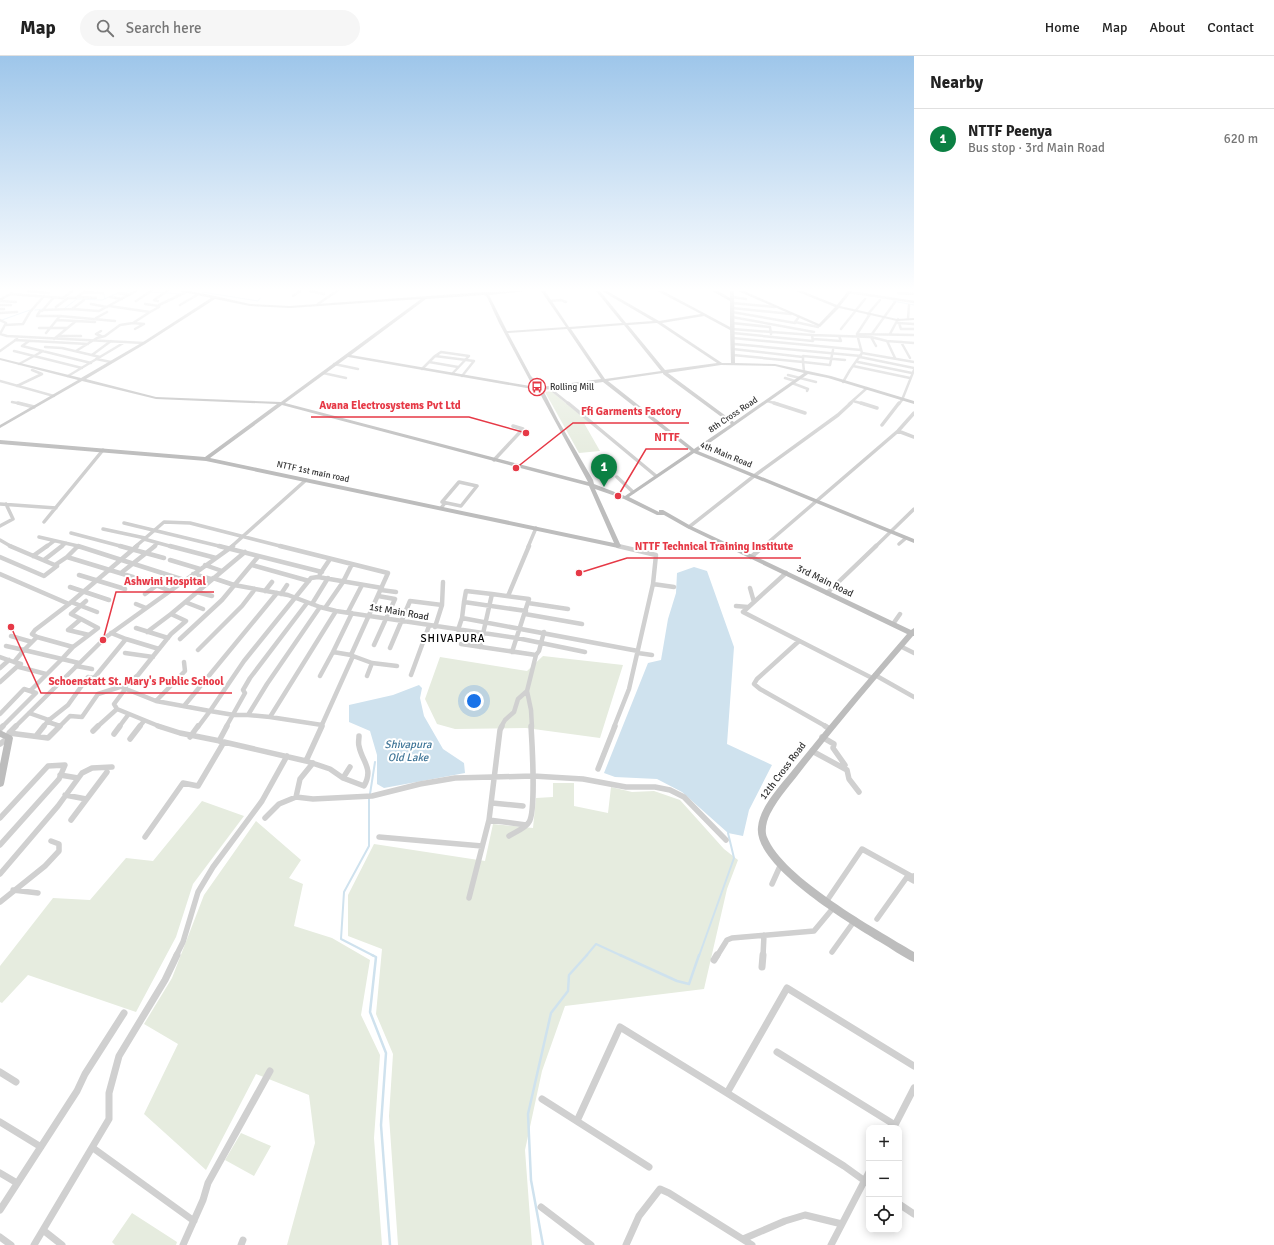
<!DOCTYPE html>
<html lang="en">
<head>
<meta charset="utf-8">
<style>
  :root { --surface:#fff; --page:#f6f6f6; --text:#222; --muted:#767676; --line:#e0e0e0; --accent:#0b8043 }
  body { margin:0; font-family:Signika,sans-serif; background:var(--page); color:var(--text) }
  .controls { position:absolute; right:12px; bottom:12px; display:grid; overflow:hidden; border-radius:8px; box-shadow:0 2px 10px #0003 }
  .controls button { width:36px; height:36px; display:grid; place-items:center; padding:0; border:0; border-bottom:1px solid var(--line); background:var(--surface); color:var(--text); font:20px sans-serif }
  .you { position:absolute; left:474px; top:645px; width:14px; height:14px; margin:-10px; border:3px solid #fff; border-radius:50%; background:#1a73e8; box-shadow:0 0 0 6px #1a73e833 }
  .badge { display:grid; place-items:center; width:26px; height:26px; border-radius:50%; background:var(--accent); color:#fff; font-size:13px; font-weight:700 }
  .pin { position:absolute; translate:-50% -33px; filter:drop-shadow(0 1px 2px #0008) }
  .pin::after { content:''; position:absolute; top:21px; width:14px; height:12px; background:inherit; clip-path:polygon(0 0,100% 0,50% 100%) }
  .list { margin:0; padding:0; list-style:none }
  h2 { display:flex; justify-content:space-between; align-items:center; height:52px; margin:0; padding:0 16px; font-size:17px }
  h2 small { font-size:13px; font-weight:400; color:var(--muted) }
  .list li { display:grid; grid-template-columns:26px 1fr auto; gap:12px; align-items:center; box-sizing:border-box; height:60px; padding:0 16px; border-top:1px solid var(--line) }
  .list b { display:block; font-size:15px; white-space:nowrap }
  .list p { margin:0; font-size:13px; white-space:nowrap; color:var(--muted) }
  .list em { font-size:13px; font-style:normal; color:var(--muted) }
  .icon { flex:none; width:22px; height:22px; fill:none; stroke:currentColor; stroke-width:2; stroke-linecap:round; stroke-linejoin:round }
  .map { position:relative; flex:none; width:914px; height:1189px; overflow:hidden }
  header { display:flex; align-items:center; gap:24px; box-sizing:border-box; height:56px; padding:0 20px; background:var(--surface); border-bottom:1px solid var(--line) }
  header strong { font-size:19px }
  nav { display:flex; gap:22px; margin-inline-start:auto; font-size:14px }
  .search { width:280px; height:36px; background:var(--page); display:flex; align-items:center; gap:10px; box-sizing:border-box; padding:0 14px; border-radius:22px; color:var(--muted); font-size:15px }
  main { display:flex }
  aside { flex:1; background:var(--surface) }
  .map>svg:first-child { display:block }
  .green { fill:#e6ecdf }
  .water { fill:#cfe2ee }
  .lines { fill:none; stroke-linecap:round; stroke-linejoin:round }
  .stream-far2 { stroke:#cfe2ee; stroke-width:1 }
  .stream-far1 { stroke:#cfe2ee; stroke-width:2 }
  .stream { stroke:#cfe2ee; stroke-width:2.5 }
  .street-far4 { stroke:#d0d0d0; stroke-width:2.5 }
  .street-far3 { stroke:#d0d0d0; stroke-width:3.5 }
  .street-far2 { stroke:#d0d0d0; stroke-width:4.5 }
  .street-far1 { stroke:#d0d0d0; stroke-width:5.5 }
  .street { stroke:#d0d0d0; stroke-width:7 }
  .secondary { fill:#bdbdbd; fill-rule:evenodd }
  .labels { text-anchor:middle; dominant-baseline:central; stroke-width:4; stroke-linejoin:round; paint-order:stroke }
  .far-poi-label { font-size:9px; fill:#333; stroke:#fff; text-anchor:start }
  .far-street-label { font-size:9px; fill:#333; stroke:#fff }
  .street-label { font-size:10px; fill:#333; stroke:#fff }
  .neighbourhood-label { font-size:11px; letter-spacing:1px; fill:#000; stroke:#fff }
  .water-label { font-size:11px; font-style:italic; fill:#3f7597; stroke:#fff }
  .leader { fill:none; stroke:#e63946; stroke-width:1.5 }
  .callout-dot { fill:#e63946; stroke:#fff; stroke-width:1.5 }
  .callout-label { font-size:11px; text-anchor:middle; font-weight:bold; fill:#e63946; stroke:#fff; stroke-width:4; stroke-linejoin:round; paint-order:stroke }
</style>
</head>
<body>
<header>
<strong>Map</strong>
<div class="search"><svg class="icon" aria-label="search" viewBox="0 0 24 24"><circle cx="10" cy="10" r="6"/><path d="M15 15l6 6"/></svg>Search here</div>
<nav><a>Home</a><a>Map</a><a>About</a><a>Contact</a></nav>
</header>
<main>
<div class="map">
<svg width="914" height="1189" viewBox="0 0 914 1189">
  <rect width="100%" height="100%" fill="#fff"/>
  <path class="green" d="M551 335 589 366 584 367 600 395 579 397 545 336Z
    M543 600 623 609 600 682 526 672 455 673 437 668 425 643 440 601 527 615Z
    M553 727H574V750L608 757 611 731 632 736 654 735 680 744 724 793 738 804 727 833 704 933 565 950 542 1015 525 1094 532 1189H398L389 1060 393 998 376 958 382 893 348 880V839L374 788 485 805 493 768 533 772 536 742 553 741Z
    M202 745 244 760 193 828 176 881 136 956 28 919 2 947 0 946V910L53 842 90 844 126 802 153 805Z
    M256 765 301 804 289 822 303 828 294 870 332 882 370 904 361 959 380 999 374 1082 382 1189H287L315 1087 309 1039 256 1018 206 1114 144 1058 178 988 144 968 172 922 204 839Z
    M241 1077 271 1090 254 1120 225 1104Z
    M132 1157 177 1186 176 1189H115L112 1186Z"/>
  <path class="water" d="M694 511 707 515 734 591 727 688 772 709 749 754 743 780 728 777 682 736 657 723 615 721 604 717 648 607 661 604 668 563 676 537 677 517Z
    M419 629 422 632 420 642 424 660 443 693 464 707 465 717 384 732 377 728V699L370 675 349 666V649L393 639Z"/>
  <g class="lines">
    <path class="stream-far2" d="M103 235 105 243
      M151 236 163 237
      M202 236 258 245 260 242
      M122 237 130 235
      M166 237 182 238
      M893 245 914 249
      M65 252 77 243 102 244 118 237
      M35 254 44 253
      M2 264 30 254"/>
    <path class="stream-far1" d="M370 738 375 706
      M369 741V790L344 836 341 883 374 900
      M586 900 596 888 622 900
      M699 900 734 802 728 777"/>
    <path class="stream" d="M372 899 376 901 370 956 386 997 381 1069 390 1189
      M620 899 677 925 689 928 699 899
      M543 1189 531 1124 528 1058 551 957 568 935 569 919 587 899"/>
    <path class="street-far4" d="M28 235 49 237
      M310 235 324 238
      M84 236 103 237
      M849 236 914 246
      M118 237 129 239
      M898 237 914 238
      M10 238 63 242 72 235
      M293 240 300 235
      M78 241 96 242
      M110 241 122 243
      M732 241 746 243
      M0 244 12 237
      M0 245 16 246
      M136 245 151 235
      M158 245 154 244 167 235
      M549 245 561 244 566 246
      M732 247 775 251
      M91 248 107 251
      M145 248 159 250
      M318 248 337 235
      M0 249H11
      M180 249 197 239
      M109 250 150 256 159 251V249L186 236
      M56 251 68 242H76L85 235
      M732 252 791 258
      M0 253H4
      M72 253 84 244
      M43 254 72 253 99 255 136 235
      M40 255 37 260H60
      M42 255 54 241
      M732 256 795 267
      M0 257 17 256
      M868 258 880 244
      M732 261 814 276
      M799 261 795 266 818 271
      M96 262 107 256
      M908 263 909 249
      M0 264 6 267 0 278 7 280 144 287
      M57 264 95 266
      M133 267 150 256
      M732 267 770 271 771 278
      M898 267 914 268
      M899 267 901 273H914
      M5 269 23 268 30 256 44 240
      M39 272H67
      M732 273 812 279 871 281 887 285 914 287
      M841 273 865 243
      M101 275 96 278 101 280
      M46 277 60 260 115 265
      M733 277 813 285 812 279
      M857 278 914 279
      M872 278 895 246
      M890 278 898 263
      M58 280H81
      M871 281 876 290
      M733 282 861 294
      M54 283 76 265
      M813 283 841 285 839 280
      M15 284 88 288
      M29 285 22 290 91 307
      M887 285 895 302
      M901 286 910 302
      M734 288 861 300
      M45 291 62 292 100 301
      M733 293 803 301V306L830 309 833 294
      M0 295 17 283
      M14 295 34 300 43 295
      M76 295 97 282 105 280 120 269 133 267 144 268 135 273
      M862 297 914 306
      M92 299 111 285
      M733 299 803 306 804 315
      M435 300 441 296 469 300 452 318
      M803 300 845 304
      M860 301 914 312
      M96 303 111 306
      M429 306 458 311
      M858 306 912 317
      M19 308 34 300 82 312
      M334 308 358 313
      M853 310 910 322
      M422 313 435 300 474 305 462 320
      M323 317 346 322
      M788 319 816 326
      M68 320 125 286
      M785 322 795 325
      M0 325 54 340
      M843 326 850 314 862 297 857 278 870 258
      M792 327 808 333 807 335
      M17 330 42 318 32 314
      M549 332 569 348
      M767 345 778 348
      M853 345 864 348
      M12 346 22 348
      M849 348 867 332
      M899 348 902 344 914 314"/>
    <path class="street-far3" d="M18 347 34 351
      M568 347 656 420
      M774 347 805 357
      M861 347 877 352
      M882 369 899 347
      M898 375 914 381
      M494 404 523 373 513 370
      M617 421 633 436
      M459 426 477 430 461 450 442 446Z
      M0 448 56 452
      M441 452 445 447
      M44 466 103 394
      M124 467 223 491
      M0 470 13 463 6 448
      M689 471 754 420 838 359 851 347
      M103 473 145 482
      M71 477 124 491
      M39 481 78 490
      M144 483 173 491
      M0 484 12 491
      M899 488 906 482
      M618 490 621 491
      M46 491 54 485
      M61 491 66 487
      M77 491H80
      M135 491 164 466 190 467 284 491
      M153 491 158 487
      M231 491 306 424
      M528 491 536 472
      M763 491 898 375 914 357
      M875 491 914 453"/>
    <path class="street-far2" d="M10 490 57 510
      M120 490 164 502
      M170 490 216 502
      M219 490 322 516
      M280 490 388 517 351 599 353 600 321 671
      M33 500 47 490
      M0 501 44 520 57 510
      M67 501 78 490 184 524
      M751 501 764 490
      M44 504 62 490
      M170 504 200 513
      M55 509 67 501 146 525 170 535
      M205 509 222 515
      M252 509 309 525
      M121 517 155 490
      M786 517 743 556 872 622
      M0 518 69 548
      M193 518 211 523
      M320 518 330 503
      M79 519 125 533
      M213 522 234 529 288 539 320 551 336 555 517 582 585 596
      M653 528 674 531
      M70 531 109 544
      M750 532 754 546
      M381 534 396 536
      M265 535 272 526
      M197 536 212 540
      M827 537 876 490
      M145 538 156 530
      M281 538 287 529
      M508 540 529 490
      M71 546 97 556
      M185 546 203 553
      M464 546 466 535 492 538
      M528 547 568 553
      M136 548 146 552
      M312 548 328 522
      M442 549 443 526
      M736 550 748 551
      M325 552 343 526 352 508
      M348 556 362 529
      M525 558 582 568
      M462 562 638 595
      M81 563 71 558 86 545
      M81 563 98 572 89 579 68 574Z
      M893 568 900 558
      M136 572 168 582
      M458 574 462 562 464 546 526 555
      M147 576 171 558 245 496
      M111 577 126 583
      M11 580 32 586
      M37 581 32 578 35 574 69 548 137 490
      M37 581 73 591 62 603 24 594Z
      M180 583 222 544 257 502
      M799 585 757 623 754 628 760 633 827 671
      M461 588 536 599
      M374 589 395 543 378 540
      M6 590 24 594 14 606 21 608 19 611 46 618
      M900 590 914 597
      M73 591 89 579
      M480 591 492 538 529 543 512 596
      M390 592 410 545 442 549 435 571
      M198 594 242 550 255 533
      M125 597 153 601
      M638 597 652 599
      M351 599 333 596 352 557
      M353 600 372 607 397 610
      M0 601 14 606
      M62 603 79 607
      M76 610 92 613
      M0 612 9 604
      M411 619 429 570
      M875 619 914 641
      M320 620 333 596
      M367 620 372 607
      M94 622 110 625
      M0 626 20 608
      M121 631 156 645 210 655 198 671
      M527 635 531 654 532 671
      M156 645 185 615 184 606
      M184 650 277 537
      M117 653 114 648 126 632
      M29 657 49 664
      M0 658 24 633 30 635 62 603
      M248 659H234L210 655 244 605 311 522 318 521 382 532
      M270 661 248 659 267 628 320 551
      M48 666 60 670
      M322 669 270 661 336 555
      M2 671 36 637 30 635
      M15 671 106 581 233 490
      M43 671 49 664 68 649 88 621 94 622 126 583 159 593
      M59 671 70 660 82 661 98 638 126 629 138 619 171 578 186 565 171 558
      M97 671 117 653 161 671
      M119 671 128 659
      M139 671 144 665
      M226 671 245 637 243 634 250 622 307 547
      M501 671 505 664 514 656 518 643 527 635 536 599 539 595 544 576
      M614 671 629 633 653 528 656 499 618 490"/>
    <path class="street-far1" d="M158 670 180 677 220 685
      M825 670 828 672
      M0 673 3 670
      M93 675 98 670
      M9 677 48 682 60 670
      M114 678 120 670
      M36 680 44 670
      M190 681 198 670
      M822 681 834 688 833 692 845 709
      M130 683 140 670
      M219 685 227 670
      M0 688 9 681V677L16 670
      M812 695 847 714 849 723 859 736
      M306 705 322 670
      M598 713 615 670
      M60 719 78 722
      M343 722 350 711
      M65 739 86 743
      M296 741 300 723 313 707
      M492 747 523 750
      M0 762 48 710 65 709 59 723 0 789
      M265 762 279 748 296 741 313 743 372 740 420 728 455 722 533 720 583 723 626 731H655L670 734 684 741 726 784
      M71 764 107 716
      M489 764 526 769
      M509 780C515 776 526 772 529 766 536 756 532 686 531 670
      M145 781 183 727 198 730 224 686 306 705 330 713 343 722 364 730C374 712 362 706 359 690 358 687 359 683 359 680
      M379 781 482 790
      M0 818 58 750 82 717 92 712 112 711
      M772 828 781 808
      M13 834 38 837
      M469 842 489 764 500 674 502 670
      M0 846 45 810 59 795V788L51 785
      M826 846 862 793 913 821 914 820
      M877 863 907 821 914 825
      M832 896 855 864
      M176 900 183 886 198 836 213 811 262 745 287 700
      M717 900 727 884 732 882 814 875 834 851
      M763 900 764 879"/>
    <path class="street" d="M714 904 717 899
      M762 911 763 899
      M777 996 895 1069
      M0 1016 16 1026
      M542 1043 649 1111
      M577 1065 620 971 727 1037
      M0 1066 41 1091
      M894 1071 914 1032
      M93 1092 194 1165
      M0 1117 17 1127
      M869 1128 844 1110 727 1037 787 932 914 1010
      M899 1148 914 1158
      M541 1151 591 1189
      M0 1154 77 1035 85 1018 124 957
      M43 1174 62 1189
      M0 1181 11 1189
      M743 1183 785 1165 805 1159 842 1168 869 1116
      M34 1189 109 1063V1037L119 1000 165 924 177 899
      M183 1189 203 1144 208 1127 270 1015
      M241 1189 243 1184
      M626 1189 639 1160 660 1133 669 1137 752 1189
      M831 1189 842 1168"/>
    <path class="secondary" d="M179 235H189L215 240 250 248 290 250 484 236 526 235 489 239 507 275 566 271 541 235H545L569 271 622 267 596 235H600L626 267 653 265 602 235H607L659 265 701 258 657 235H663L730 271V245L712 235H718L730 242V235H734L735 307 775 308 808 315 831 320 914 345V348L828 322 808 318 698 395 914 483V487L694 397 629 441 659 456V454H663L691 470 911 574 914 572V580H913C876 623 839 666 804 711 793 726 779 740 770 758 767 764 764 774 767 781 783 822 876 873 914 896V906C902 901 891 892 880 886 851 868 753 810 758 771 760 749 783 727 796 710 832 665 870 621 907 578L687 472 664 459H657L624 443 595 433 621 490 620 491 618 492 206 405 0 388V384L205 401 277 348 156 343 82 325 0 372V369L78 324 0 304V302L81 322 143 286 211 242ZM484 239 487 241 499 267 530 325 533 326 536 331 351 299 426 243ZM215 243 250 250 290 252 421 243 281 346 156 341 86 323 145 288ZM704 260 730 274 731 307H722L662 267ZM657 267 717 307 665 314 628 269ZM624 269 661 315 605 323 571 273ZM567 273 601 323 541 331 531 320 508 277ZM348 301 538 334 588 426 285 347ZM721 309 775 310 804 317 734 366 668 317ZM663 317V318L731 368 694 393 608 325ZM603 326 691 395 625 440 594 428 593 424 558 364 543 334ZM282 349 589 430 614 487 210 402Z
      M738 235H744L819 268 835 251 796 235H802L837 249 848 235H852L840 250 897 263 914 262V264L897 265 839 252 820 271Z
      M0 674 12 680 13 682 4 728 3 730 0 731V708L5 683 0 681Z"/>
  </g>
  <linearGradient id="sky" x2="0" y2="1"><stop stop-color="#9ec6ea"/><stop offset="0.58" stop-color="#fff"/><stop offset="1" stop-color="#fff" stop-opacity="0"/></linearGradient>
  <rect width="914" height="402" fill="url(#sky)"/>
  <defs>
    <g id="bus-ring" transform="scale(0.9)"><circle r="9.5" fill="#fff" stroke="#e63946" stroke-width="1.5"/><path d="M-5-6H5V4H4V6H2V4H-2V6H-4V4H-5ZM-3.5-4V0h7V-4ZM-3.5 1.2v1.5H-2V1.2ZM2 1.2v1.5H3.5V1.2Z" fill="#e63946"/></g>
  </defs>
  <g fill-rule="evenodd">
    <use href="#bus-ring" x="537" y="331"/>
  </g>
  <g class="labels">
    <g class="far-poi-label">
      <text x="550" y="331">Rolling Mill</text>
    </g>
    <g class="far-street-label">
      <text transform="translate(733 359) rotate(-34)">8th Cross Road</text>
      <text transform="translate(726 399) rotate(22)">4th Main Road</text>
      <text transform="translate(313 416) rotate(12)">NTTF 1st main road</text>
    </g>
    <g class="street-label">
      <text transform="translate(825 525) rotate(26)">3rd Main Road</text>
      <text transform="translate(399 556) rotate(10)">1st Main Road</text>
      <text transform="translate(783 715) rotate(-53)">12th Cross Road</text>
    </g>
    <g class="neighbourhood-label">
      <text x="453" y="582">SHIVAPURA</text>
    </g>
    <g class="water-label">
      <text x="408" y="688">Shivapura<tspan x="408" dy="13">Old Lake</tspan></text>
    </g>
  </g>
  <path class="leader" d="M526 377L469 361H311M516 412L573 367H689M618 440L646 393H688M579 517L627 502H801M103 584L116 536H214M11 571L41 637H232"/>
  <g class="callout-dot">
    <circle cx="526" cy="377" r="4"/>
    <circle cx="516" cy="412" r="4"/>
    <circle cx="618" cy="440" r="4"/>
    <circle cx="579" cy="517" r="4"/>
    <circle cx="103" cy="584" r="4"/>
    <circle cx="11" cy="571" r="4"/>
  </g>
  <g class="callout-label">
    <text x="390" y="353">Avana Electrosystems Pvt Ltd</text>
    <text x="631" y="359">Ffi Garments Factory</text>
    <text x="667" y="385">NTTF</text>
    <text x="714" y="494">NTTF Technical Training Institute</text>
    <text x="165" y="529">Ashwini Hospital</text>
    <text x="136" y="629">Schoenstatt St. Mary's Public School</text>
  </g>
</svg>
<div class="controls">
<button>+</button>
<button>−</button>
<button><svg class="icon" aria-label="locate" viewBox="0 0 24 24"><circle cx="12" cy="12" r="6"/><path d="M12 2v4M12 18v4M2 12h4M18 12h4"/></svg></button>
</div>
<div class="you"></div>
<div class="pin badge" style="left:604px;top:431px">1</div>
</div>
<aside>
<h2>Nearby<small></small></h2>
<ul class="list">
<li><span class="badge">1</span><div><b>NTTF Peenya</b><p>Bus stop · 3rd Main Road</p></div><em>620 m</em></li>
</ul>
</aside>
</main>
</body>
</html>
